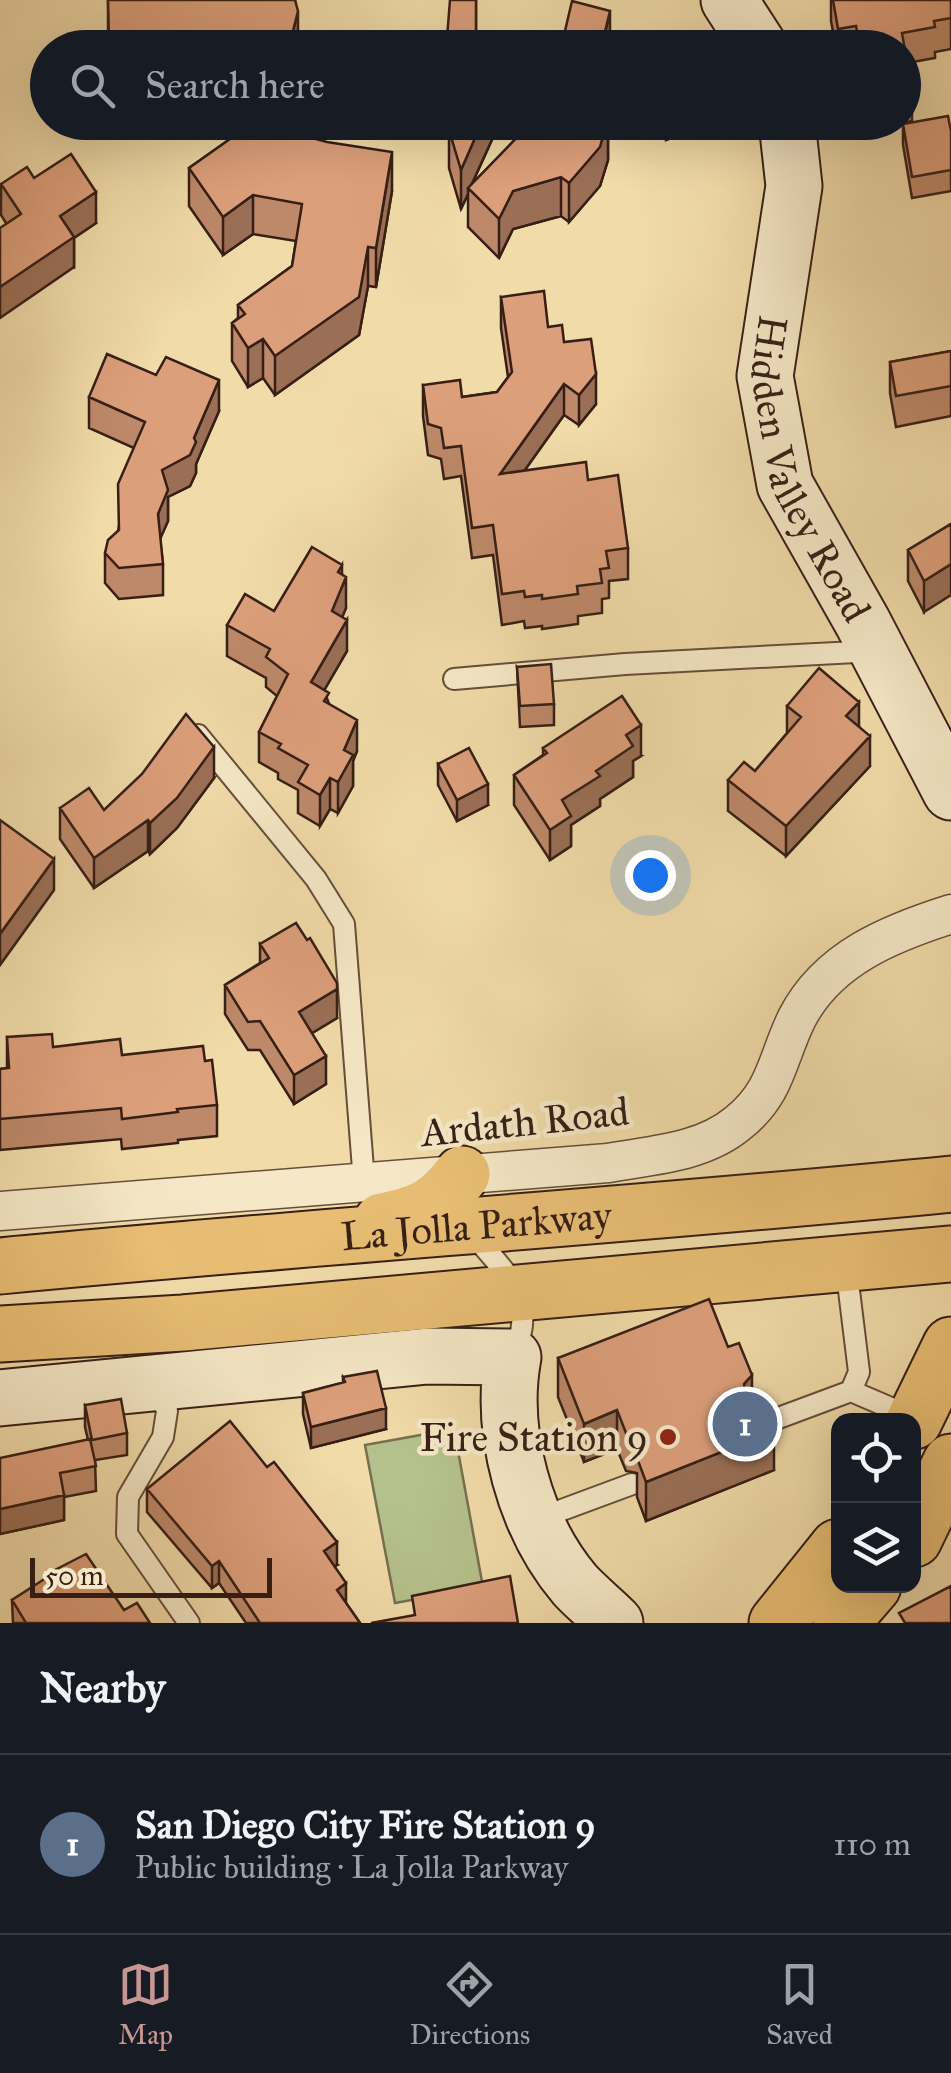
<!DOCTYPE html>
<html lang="en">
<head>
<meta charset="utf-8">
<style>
  :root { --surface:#171b24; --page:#242831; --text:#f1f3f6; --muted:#9ea1a6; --line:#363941; --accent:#c59692 }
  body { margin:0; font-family:"IM FELL Great Primer",serif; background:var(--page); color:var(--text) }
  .controls { position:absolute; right:30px; bottom:30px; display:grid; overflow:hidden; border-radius:20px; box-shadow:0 10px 40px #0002 }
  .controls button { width:90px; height:90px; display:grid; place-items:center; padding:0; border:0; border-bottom:2px solid var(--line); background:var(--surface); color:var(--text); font:50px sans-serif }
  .scale { position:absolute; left:30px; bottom:25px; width:242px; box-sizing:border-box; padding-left:10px; border:5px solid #371f15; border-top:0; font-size:28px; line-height:35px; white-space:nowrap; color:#371f15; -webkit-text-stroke:8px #f6e8c7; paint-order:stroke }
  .you { position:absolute; left:650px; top:875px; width:35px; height:35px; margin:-25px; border:8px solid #fff; border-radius:50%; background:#1a73e8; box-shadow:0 0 0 15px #1a73e833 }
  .badge { display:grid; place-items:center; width:65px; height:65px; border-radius:50%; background:var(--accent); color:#fff; font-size:32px; font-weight:700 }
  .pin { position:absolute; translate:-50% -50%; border:5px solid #fff; box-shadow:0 2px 10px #0006 }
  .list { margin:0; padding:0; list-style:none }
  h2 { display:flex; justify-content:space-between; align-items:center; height:130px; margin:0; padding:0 40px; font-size:42px }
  h2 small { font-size:32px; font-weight:400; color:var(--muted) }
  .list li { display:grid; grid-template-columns:65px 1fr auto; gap:30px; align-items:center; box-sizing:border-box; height:180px; padding:0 40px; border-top:2px solid var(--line) }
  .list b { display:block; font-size:38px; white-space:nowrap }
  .list p { margin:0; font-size:32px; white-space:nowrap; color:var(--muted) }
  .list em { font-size:32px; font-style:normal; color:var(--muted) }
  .icon { flex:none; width:55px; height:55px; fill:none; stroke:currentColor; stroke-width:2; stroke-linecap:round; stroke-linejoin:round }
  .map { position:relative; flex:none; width:951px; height:1623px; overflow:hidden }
  .search { position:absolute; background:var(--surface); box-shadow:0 10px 40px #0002; left:30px; right:30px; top:30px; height:110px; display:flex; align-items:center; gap:25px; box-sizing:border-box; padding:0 35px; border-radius:55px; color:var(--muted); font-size:38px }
  .sheet { height:310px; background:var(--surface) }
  nav { display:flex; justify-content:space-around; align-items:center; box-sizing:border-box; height:140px; border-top:2px solid var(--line); background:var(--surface); font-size:28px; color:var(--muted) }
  nav a { display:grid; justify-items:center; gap:5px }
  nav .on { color:var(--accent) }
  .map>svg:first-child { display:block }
  .green { fill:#b5c18c; stroke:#767050; stroke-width:2.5 }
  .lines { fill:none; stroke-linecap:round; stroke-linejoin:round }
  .lane-casing { stroke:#664e3a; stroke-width:24 }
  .street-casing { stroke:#664e3a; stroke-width:41 }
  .secondary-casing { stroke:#371f15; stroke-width:59 }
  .primary-casing { stroke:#371f15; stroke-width:59 }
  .highway-casing { stroke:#371f15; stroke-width:59 }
  .lane { stroke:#f6e8c7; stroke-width:20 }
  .street { stroke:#f6e8c7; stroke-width:38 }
  .secondary { stroke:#f6e8c7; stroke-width:55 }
  .primary { stroke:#e8be74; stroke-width:55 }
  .highway { stroke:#e8be74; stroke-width:55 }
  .wall { fill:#bd896a; stroke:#371f15; stroke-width:2.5 }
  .shaded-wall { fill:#9a6f56; stroke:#371f15; stroke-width:2.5 }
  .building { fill:#dc9f7b; stroke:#371f15; stroke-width:2.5 }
  .poi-dot { fill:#8f2418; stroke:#f6e8c7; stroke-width:4 }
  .labels { text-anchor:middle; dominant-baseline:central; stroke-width:9; stroke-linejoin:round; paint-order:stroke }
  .street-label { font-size:40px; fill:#371f15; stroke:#f6e8c7 }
  .poi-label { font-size:40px; fill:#371f15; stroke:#f6e8c7; text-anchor:end }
</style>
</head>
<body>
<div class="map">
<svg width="951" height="1623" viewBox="0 0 951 1623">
  <rect width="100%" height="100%" fill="#f1dba9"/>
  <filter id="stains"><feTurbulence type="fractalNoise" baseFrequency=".002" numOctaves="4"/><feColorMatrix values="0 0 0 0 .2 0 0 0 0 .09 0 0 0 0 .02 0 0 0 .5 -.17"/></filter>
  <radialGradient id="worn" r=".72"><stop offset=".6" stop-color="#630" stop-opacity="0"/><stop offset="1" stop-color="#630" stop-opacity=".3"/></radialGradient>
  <path class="green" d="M454 1429 483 1587 395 1603 365 1445Z"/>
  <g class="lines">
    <g class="lane-casing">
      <path id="lane" d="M454 679 625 664 875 651
        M198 735 316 879 344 924 364 1182
        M472 1233C508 1277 538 1296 514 1355
        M158 1386 167 1411 163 1437 128 1497 127 1534 189 1623
        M851 1391 914 1418
        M757 1426 851 1391 859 1372 846 1266
        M535 1520 632 1484"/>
    </g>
    <g class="street-casing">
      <path id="street" d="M0 1211 608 1163C652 1155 702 1153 738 1123 777 1092 777 1058 797 1018 828 958 891 933 951 914"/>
    </g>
    <g class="secondary-casing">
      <g id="secondary">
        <path d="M729 0 760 48"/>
        <path id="s1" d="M787 122 794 186 765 376 785 485 863 623 951 792"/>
        <path d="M0 1398 428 1356 513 1357C499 1433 525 1526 575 1585 587 1598 602 1610 615 1623"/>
      </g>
    </g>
    <g class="primary-casing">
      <path id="primary" d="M914 1421 951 1345
        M914 1539 951 1462
        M777 1623 838 1547
        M841 1623 873 1586"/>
    </g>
    <g class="highway-casing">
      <g id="highway">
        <path d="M382 1221C421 1213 438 1206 462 1174"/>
        <path id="s2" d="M0 1266C317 1236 634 1215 951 1184"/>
        <path d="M0 1334 183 1323 951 1254"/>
      </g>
    </g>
    <use href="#lane" class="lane"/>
    <use href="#street" class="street"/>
    <use href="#secondary" class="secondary"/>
    <use href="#primary" class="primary"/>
    <use href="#highway" class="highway"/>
  </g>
  <path class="wall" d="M108 0H295L298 42 297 48H108Z
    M476 0V48H447V38Z
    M831 0H951V49L935 52V58L907 63 912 91V121L869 129 868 122H904V48H836L831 21Z
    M182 122H261V124L392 191 376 287 368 286 359 335 275 395 263 378 248 387 232 361V323L238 318V305L292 266 296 241 253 234 223 255 189 206V168L230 139 183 136Z
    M449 122H500L472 184 532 122H609L608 130V160L600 186 569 222 561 216 513 229 499 258 468 227V194L461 209 449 168Z
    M660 122H716L666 140Z
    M903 124 951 131V191L912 198 903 145Z
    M34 178 96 223 74 238V267L6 223 1 215V184Z
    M501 297 548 327 564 342 596 404 579 425 564 415 524 471 588 480 628 548V579L609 581V598L602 599V613L578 616V624L542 629V626L525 628 524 621 502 625 493 555 472 558 461 476 444 479 441 459 428 455 423 416V385L462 397 497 392 508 377 501 328Z
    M951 351V416L896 427 890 393V362Z
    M89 397 219 411 196 464V473L190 486 168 497V521L160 538 163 564V595L119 599 105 583V553L118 531 134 448 89 428Z
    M951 524 924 612 908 581V550Z
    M342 575 346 608 342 617 347 651 324 690 329 704 357 751 353 761V786L338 813 330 809 320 826 298 813V790L278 779V773L259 762V732L277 696 266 687V678L227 656V625L274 611Z
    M517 667 554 704V725L520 727Z
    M787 706 859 726 870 766 786 856 728 811V780L755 771 787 733Z
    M543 748 641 756 633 761V777L600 799V806L571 825V846L550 860 514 805V775L543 755Z
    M438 764 488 805 457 821 438 785Z
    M214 778 177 828 150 854 148 851 94 888 60 839V808L104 810Z
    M260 944 337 1018 312 1033 326 1084 294 1104 260 1050H248L225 1014V985L260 963Z
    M7 1037 53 1047 122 1055 205 1061 217 1105V1136L178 1140V1143L122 1149 121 1139 0 1150V1069L7 1068Z
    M728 1347 752 1399 774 1470 646 1521 637 1497V1473L626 1471 617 1449 584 1462 558 1397V1358Z
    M343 1377 386 1429 311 1448 303 1414V1393L343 1383Z
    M85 1405 127 1433V1455L95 1460 96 1491 64 1497V1520L0 1534 88 1440 85 1427Z
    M147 1489 337 1565 334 1566 346 1603 360 1623H246L219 1583 212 1588 147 1512Z
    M12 1600 124 1610 150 1623H13Z"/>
  <path class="shaded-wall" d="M298 11V42L297 48H292V35Z
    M610 11V48H602Z
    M482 122H500L469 190 468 188V194L461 209V170Z
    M602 122H609L608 130V160L600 186 569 222V183Z
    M666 122H716L666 140Z
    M392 152V191L376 287V248Z
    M561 177V216L513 229 499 258V219L513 191Z
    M96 192V223L74 238V267L0 318V287L60 216Z
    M253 195V234L223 255V217Z
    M368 247V286L359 335 275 395V356Z
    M263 339V378L248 387V348Z
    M596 374V404L579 425V395Z
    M219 380V411L196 464V473L190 486 168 497V521L158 544V514L162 470 194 438Z
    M564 384V415L500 505V474Z
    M951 564V595L924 612V581Z
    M342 565V587L346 577V608L332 642V611L338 572Z
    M347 620V651L311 713V682Z
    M859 702V732L846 716Z
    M357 720V751L353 761V786L338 813V782L344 750Z
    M641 725V756L633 761V777L600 799V806L571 825V846L550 860V830L562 800 626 735Z
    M870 736V766L786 856V826Z
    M214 747V778L177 828 150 854V823Z
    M330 778V809L320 826V795Z
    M488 784V805L457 821V800Z
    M148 820V851L94 888V858Z
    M54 859V890L0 965V934Z
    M337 989V1018L299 1041V1012Z
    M326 1056V1084L294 1104V1075Z
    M752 1375V1413L744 1423V1384Z
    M386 1408V1429L311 1448V1427Z
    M617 1410V1449L584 1462V1424Z
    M774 1431V1470L646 1521V1482Z
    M64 1495V1520L0 1534V1509Z
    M337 1542V1565L324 1573V1551Z
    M219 1561V1583L212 1588V1566Z
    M346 1583V1606L337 1590Z"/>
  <path class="building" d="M108 0H295L298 11 292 35 272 36V48H180L179 37 109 38Z
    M450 0H476V38H447Z
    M833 0H951V18L934 21 935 27 902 33 912 91 904 92V48H860L856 26 838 29Z
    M572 1 610 11 602 44 608 45V48H561Z
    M948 116 951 131V170L912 177 903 124Z
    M254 122 327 142 392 152 376 248 368 247 359 297 275 356 263 339 248 348 232 323 245 314 238 305 292 266 302 204 253 195 223 217 189 168Z
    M449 122H482L461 170 449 130Z
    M532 122H607L600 147 569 183 561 177 513 191 499 219 468 188Z
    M71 154 96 192 60 216 74 237 0 287V228L21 214 1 184 27 167 34 178Z
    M544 291 548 327 562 325 564 342 591 339 596 374 579 395 564 384 500 474 586 462 588 480 618 475 628 548 606 551 609 568 600 569 602 583 577 586 578 594 542 599V595L525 597 524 591 502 594 493 525 472 528 461 446 444 448 441 428 428 424 423 385 460 380 462 397 497 392 512 372 501 297Z
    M951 351V386L896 396 890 362Z
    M107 354 156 375 166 357 219 380 194 438 196 442 190 455 162 470 168 490 158 514 163 564 119 568 105 553 108 540 119 530 118 484 145 422 89 397Z
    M951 524V564L924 581 908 550Z
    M312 547 342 565 338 572 346 577 332 611 347 620 311 682 329 693 324 701 357 720 344 750 353 755 338 782 330 778 320 795 298 782 308 765 278 748 281 744 259 732 288 674 266 657 270 649 227 625 245 594 274 611Z
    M551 664 554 704 520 706 517 667Z
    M819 668 859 702 846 716 870 736 786 826 728 780 744 762 755 771 801 717 787 706Z
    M622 696 641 725 626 735 633 746 596 771 600 776 562 800 571 816 550 830 514 775 547 753 543 748Z
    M186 714 214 747 177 798 150 823 148 820 94 858 60 808 89 788 104 810 142 774Z
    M469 748 488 784 457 800 438 764Z
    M0 820 54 859 0 934Z
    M296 923 307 940 310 938 337 983V989L299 1012 326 1056 294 1075 260 1021 248 1022 225 985 269 958 260 944Z
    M52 1034 53 1047 120 1039 122 1055 203 1046 205 1061 212 1060 217 1105 177 1109 178 1112 122 1119 121 1108 0 1119V1069L9 1068 7 1037Z
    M709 1299 728 1347 739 1343 752 1375 744 1384 745 1393 754 1401 762 1400 774 1431 646 1482 637 1458 645 1449 641 1435 626 1433 617 1410 584 1424 558 1358Z
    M377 1371 386 1408 311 1427 303 1393 345 1382 343 1377Z
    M121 1399 127 1433 92 1440 85 1405Z
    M230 1421 267 1467 274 1462 337 1542 324 1551 346 1583 337 1590 360 1623H260L219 1561 212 1566 147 1489Z
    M90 1439 96 1466 60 1473 64 1495 0 1509V1458Z
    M86 1554 124 1610 137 1603 150 1623H26L12 1600 46 1578 47 1574Z
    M510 1576 518 1623H371L415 1615 412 1596Z
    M951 1586V1623H905L899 1613Z"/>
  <circle class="poi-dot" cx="668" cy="1437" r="10"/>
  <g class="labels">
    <g class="street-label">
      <text stroke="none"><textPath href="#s1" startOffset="358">Hidden Valley Road</textPath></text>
      <text transform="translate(525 1122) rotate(-6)">Ardath Road</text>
      <text stroke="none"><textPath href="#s2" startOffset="478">La Jolla Parkway</textPath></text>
    </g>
    <g class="poi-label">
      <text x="648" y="1437">Fire Station 9</text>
    </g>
  </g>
  <rect width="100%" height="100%" filter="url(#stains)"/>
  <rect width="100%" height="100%" fill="url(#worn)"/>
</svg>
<div class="controls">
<button><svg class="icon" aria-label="locate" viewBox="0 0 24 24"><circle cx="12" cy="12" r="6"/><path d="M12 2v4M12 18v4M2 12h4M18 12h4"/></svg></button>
<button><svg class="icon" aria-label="layers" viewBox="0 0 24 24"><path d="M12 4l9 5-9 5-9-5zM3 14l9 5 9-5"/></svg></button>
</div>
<div class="scale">50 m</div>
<div class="you"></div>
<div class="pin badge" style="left:745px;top:1424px;background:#5c6f8a">1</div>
<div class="search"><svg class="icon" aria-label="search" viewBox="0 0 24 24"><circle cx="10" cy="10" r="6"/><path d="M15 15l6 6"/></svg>Search here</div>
</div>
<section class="sheet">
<h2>Nearby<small></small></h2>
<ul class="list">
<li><span class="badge" style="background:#5c6f8a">1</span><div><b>San Diego City Fire Station 9</b><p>Public building · La Jolla Parkway</p></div><em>110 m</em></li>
</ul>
</section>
<nav>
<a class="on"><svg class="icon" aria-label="map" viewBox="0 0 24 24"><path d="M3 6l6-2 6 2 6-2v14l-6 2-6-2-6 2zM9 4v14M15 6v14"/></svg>Map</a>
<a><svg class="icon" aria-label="directions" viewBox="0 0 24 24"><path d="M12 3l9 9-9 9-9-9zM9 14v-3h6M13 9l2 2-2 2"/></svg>Directions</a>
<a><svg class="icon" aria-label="saved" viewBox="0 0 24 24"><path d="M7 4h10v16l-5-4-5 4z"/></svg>Saved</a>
</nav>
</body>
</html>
